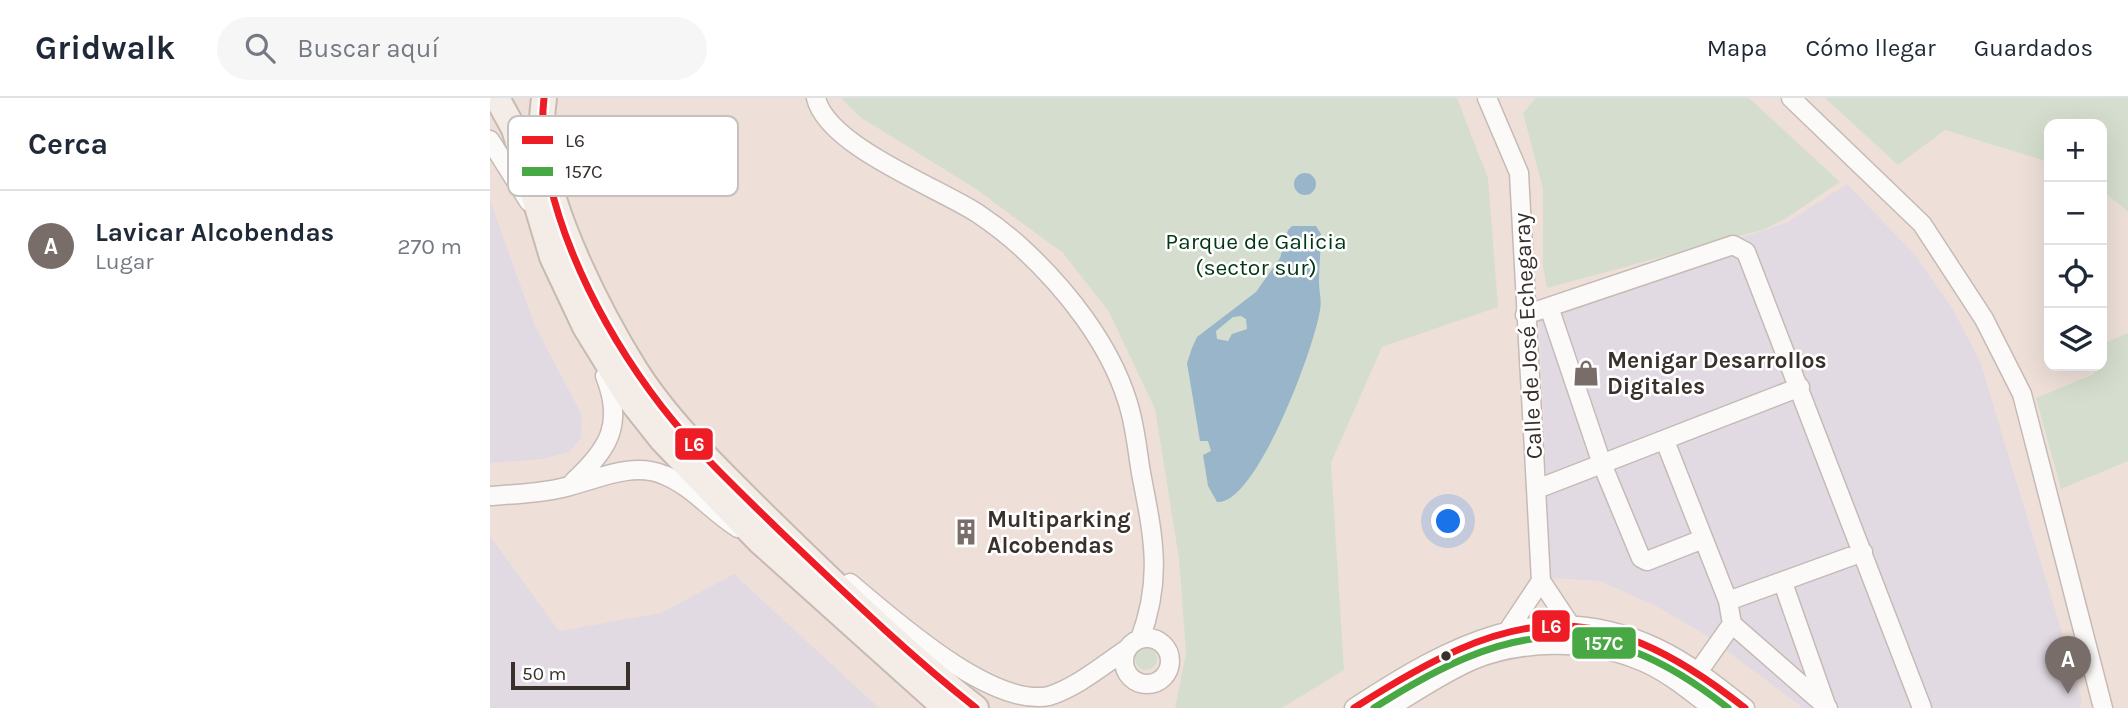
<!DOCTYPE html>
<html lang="es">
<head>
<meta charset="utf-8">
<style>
  :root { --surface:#fff; --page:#f6f6f7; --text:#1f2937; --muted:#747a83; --line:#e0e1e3; --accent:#786d68 }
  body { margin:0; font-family:Karla,sans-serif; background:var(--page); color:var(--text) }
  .controls { position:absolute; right:21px; top:21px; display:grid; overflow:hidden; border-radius:14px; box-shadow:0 7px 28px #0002 }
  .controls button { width:63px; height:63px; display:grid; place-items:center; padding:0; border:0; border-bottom:2px solid var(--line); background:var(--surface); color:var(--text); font:35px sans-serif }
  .scale { position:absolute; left:21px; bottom:18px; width:119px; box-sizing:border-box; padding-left:7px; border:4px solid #392f2b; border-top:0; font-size:19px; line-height:24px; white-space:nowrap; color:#392f2b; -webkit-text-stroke:5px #fff; paint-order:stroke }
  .you { position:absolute; left:959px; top:424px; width:24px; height:24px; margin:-18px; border:5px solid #fff; border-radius:50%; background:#1a73e8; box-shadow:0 0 0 10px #1a73e833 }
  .badge { display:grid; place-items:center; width:46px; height:46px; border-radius:50%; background:var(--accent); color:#fff; font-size:23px; font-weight:700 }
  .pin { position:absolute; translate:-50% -58px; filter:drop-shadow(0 2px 4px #0008) }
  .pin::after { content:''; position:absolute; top:37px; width:24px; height:21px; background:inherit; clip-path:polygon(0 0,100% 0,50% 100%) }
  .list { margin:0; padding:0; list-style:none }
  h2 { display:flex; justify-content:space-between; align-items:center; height:91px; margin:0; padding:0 28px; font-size:30px }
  h2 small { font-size:23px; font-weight:400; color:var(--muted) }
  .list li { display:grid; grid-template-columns:46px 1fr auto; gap:21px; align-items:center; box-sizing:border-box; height:112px; padding:0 28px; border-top:2px solid var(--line) }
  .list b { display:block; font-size:26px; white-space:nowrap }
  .list p { margin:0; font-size:23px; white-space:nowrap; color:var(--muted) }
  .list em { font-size:23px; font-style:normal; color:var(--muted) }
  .icon { flex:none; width:38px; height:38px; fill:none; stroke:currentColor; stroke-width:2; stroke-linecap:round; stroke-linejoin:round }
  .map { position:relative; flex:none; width:1638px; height:610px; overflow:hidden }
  header { display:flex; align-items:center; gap:42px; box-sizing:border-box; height:98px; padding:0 35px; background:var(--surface); border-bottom:2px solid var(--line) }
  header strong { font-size:33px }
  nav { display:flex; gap:38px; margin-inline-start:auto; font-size:24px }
  .search { width:490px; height:63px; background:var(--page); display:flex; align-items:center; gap:18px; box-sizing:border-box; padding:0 24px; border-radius:38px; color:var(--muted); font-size:26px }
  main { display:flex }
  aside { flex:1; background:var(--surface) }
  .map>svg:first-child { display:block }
  .industrial { fill:#e2dae3 }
  .green { fill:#d5dece }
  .water { fill:#99b5ca; fill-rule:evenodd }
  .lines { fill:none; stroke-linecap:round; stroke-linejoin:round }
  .minor-casing { stroke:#c5bab5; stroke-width:21 }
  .highway-casing { stroke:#c7bab3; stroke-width:28 }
  .minor { stroke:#fcfaf9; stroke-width:18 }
  .highway { stroke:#f4ece7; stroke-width:24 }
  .bus-1-casing { stroke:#fff; stroke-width:12 }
  .bus-2-casing { stroke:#fff; stroke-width:12 }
  .bus-1 { stroke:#ee1c25; stroke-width:7 }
  .bus-2 { stroke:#48a944; stroke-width:7 }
  .bus-dot { fill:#392f2b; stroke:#fff; stroke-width:2.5 }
  .labels { text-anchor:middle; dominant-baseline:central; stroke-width:5; stroke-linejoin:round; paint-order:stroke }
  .park-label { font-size:23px; fill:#023716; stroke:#fff }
  .street-label { font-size:23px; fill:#392f2b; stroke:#fff }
  .poi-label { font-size:23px; font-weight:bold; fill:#392f2b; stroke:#fff; text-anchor:start }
  .key { fill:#fff; stroke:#c4c1bf; stroke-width:2 }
  .key-label { font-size:19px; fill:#392f2b }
  .line-badge { stroke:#fff; stroke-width:2.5 }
  .badge-label { font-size:19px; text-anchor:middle; font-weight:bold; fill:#fff }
</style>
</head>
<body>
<header>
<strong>Gridwalk</strong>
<div class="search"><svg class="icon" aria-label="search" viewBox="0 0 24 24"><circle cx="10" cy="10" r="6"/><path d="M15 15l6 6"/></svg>Buscar aquí</div>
<nav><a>Mapa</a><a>Cómo llegar</a><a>Guardados</a></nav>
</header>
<main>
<aside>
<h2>Cerca<small></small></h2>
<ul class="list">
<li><span class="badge">A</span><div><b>Lavicar Alcobendas</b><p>Lugar</p></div><em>270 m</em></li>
</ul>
</aside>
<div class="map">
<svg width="1638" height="610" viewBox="0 0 1638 610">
  <rect width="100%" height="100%" fill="#eee0d9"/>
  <path class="industrial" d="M1357 86 1425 157 1462 210 1490 263 1592 601 1589 610H1313L1214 536 1168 509 1110 483 1061 480 1048 205 1296 125Z
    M0 102 45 228 92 317 91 340 79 354 53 361 0 365Z
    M0 438 69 533 171 515 244 476 389 610H0Z"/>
  <path class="green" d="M351 0H967L998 80 1008 209 892 249 841 365 854 572 792 610H685L696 555 689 461 665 311 619 214 573 155 486 91 370 19Z
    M1046 0H1259L1350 84 1295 121 1275 131 1057 190 1053 169V91L1033 15Z
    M1335 0H1638V114L1612 92V26H1559V64L1455 32 1408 67Z
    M1638 235V363L1571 391 1546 300 1604 276 1606 268H1612V246Z
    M645 561a11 11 0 1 1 22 0a11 11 0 1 1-22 0Z"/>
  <path class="water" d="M804 86a11 11 0 1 1 22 0a11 11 0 1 1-22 0Z
    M802 128H826L831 136C831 152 829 168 829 184 829 193 832 203 830 212 825 248 766 408 727 404L718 388 713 357 721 353 718 343H710L697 265 702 250 707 239 766 194 790 160 798 132ZM751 218 756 221 757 231 742 236 738 243 727 241 726 233 743 219Z"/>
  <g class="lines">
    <g class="minor-casing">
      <path id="minor" d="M326 0C337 48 447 89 487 115 502 125 519 138 533 151 576 191 619 245 637 302 645 325 647 351 651 375 663 437 673 480 650 541
        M997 0 1029 75 1051 483
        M1301 0 1432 126 1494 221 1532 296 1613 610
        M0 42 39 104
        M1059 209 1112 366 1151 460 1157 463 1213 441
        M1035 217 1243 147 1256 154 1432 610
        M1175 343 1238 503 1242 526 1338 610
        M83 384C119 351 134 326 115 278
        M1047 391 1310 289
        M0 398C27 396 54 395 80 388 110 380 143 364 174 377 202 388 222 414 248 430
        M1051 483 1081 528
        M360 485C402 520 501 610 559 598 587 589 612 568 637 551
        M1293 485 1336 607
        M1238 503 1373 454
        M1019 531 1051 483
        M634 563a23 23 0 1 1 46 0a23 23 0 1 1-46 0Z
        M1208 574 1242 526
        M864 610C959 548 1052 495 1167 550 1199 565 1227 588 1255 610
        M899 610C927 593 953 575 983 562 1032 542 1096 542 1146 561 1174 571 1199 592 1222 610"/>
    </g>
    <g class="highway-casing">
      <path id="highway" d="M7 0 24 31 62 159 95 229 138 299 172 342 269 443 455 610
        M54 0C52 18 50 34 53 53 61 118 110 215 145 271 180 327 236 379 282 425 348 489 413 553 486 610"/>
    </g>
    <use href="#minor" class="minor"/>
    <use href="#highway" class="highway"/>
    <g class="bus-1-casing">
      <path id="bus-1" d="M54 0C43 96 104 216 160 293 198 346 247 391 293 436 356 496 418 556 486 610
        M864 610C1019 511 1103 490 1255 610"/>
    </g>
    <g class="bus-2-casing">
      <path id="bus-2" d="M884 610C1018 524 1107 507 1238 610"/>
    </g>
    <use href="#bus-1" class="bus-1"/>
    <use href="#bus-2" class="bus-2"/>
  </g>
  <defs>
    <g id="shop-bare" transform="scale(2.1)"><path d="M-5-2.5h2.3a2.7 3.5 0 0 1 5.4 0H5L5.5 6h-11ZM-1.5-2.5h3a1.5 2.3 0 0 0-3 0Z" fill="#786d68" stroke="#fff" stroke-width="2.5" paint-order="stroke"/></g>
    <g id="building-bare" transform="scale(2.1)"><path d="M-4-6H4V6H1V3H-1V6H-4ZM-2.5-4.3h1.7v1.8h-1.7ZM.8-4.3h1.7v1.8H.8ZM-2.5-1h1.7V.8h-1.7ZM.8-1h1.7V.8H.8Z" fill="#786d68" stroke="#fff" stroke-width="2.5" paint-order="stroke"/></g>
  </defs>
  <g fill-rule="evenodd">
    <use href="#shop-bare" x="1096" y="275"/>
    <use href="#building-bare" x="476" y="434"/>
  </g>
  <circle class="bus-dot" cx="956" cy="558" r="6"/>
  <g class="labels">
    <g class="park-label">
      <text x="766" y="143">Parque de Galicia<tspan x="766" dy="26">(sector sur)</tspan></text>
    </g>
    <g class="street-label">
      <text transform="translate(1038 238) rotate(-93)">Calle de José Echegaray</text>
    </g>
    <g class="poi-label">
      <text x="1117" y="262">Menigar Desarrollos<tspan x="1117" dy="26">Digitales</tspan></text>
      <text x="497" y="421">Multiparking<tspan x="497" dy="26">Alcobendas</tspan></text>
    </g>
  </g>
  <rect x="18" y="18" width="230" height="80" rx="10" class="key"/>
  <rect x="32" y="38" width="31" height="8" fill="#ee1c25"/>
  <rect x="32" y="69" width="31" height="9" fill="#48a944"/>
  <g class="key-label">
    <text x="75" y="49">L6</text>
    <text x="75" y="80">157C</text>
  </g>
  <g class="line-badge">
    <rect x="184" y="329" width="40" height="34" rx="7" fill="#ee1c25"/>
    <rect x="1041" y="511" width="40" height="34" rx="7" fill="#ee1c25"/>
    <rect x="1081" y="528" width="66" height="34" rx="7" fill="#48a944"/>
  </g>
  <g class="badge-label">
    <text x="204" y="353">L6</text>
    <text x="1061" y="535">L6</text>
    <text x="1114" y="552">157C</text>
  </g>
</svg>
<div class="controls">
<button>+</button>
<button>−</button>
<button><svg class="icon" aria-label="locate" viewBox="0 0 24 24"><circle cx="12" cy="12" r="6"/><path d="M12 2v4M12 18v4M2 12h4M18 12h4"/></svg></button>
<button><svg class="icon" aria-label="layers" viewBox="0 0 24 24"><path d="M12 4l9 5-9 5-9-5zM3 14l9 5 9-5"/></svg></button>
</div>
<div class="scale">50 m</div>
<div class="you"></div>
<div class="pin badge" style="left:1578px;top:596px">A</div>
</div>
</main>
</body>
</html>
